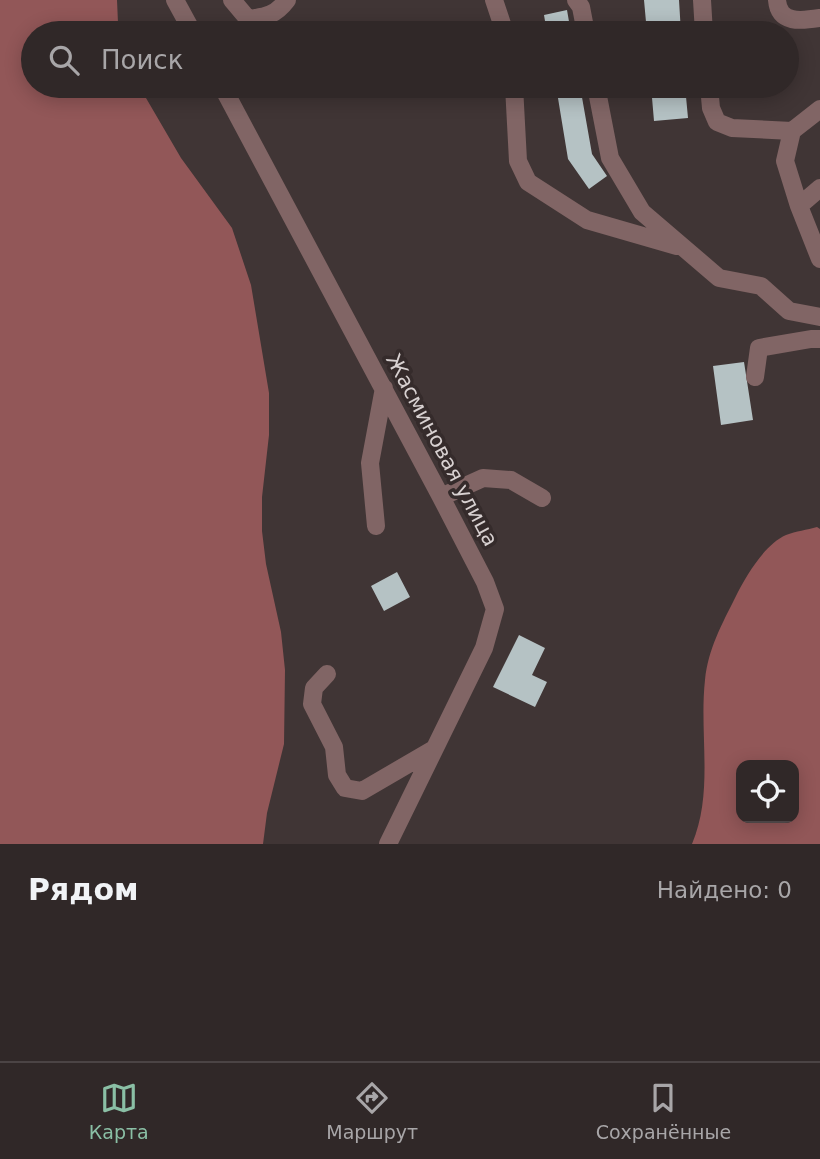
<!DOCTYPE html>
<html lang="ru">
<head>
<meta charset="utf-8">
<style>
  :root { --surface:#302828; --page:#3c3434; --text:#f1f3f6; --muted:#a8a6a8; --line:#4b4445; --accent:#8abfa5 }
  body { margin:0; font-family:"DejaVu Sans",sans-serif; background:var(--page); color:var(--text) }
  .controls { position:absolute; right:21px; bottom:21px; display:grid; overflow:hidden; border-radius:14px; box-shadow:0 4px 18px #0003 }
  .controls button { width:63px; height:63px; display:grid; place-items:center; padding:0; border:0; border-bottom:2px solid var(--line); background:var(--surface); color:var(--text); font:35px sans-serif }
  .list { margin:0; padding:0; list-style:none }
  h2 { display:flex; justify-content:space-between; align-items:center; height:91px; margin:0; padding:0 28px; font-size:30px }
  h2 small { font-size:23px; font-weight:400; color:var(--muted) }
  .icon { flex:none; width:38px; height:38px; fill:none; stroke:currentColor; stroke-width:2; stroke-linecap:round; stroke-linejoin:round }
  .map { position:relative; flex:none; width:820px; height:844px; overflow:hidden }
  .search { position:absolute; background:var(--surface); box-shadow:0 4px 18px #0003; left:21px; right:21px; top:21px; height:77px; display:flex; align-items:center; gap:18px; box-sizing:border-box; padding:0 24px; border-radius:38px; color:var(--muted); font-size:26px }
  .sheet { height:217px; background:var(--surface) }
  nav { display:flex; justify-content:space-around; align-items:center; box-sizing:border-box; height:98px; border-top:2px solid var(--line); background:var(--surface); font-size:19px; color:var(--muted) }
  nav a { display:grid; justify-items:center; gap:4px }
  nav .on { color:var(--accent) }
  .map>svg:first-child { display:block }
  .forest { fill:#925758; fill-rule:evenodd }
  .building { fill:#b5c2c4 }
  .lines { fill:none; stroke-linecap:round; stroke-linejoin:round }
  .minor { stroke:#816565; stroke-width:18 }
  .labels { text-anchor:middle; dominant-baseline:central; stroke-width:7; stroke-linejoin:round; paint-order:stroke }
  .street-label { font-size:21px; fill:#d8d1d1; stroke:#352b2b }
</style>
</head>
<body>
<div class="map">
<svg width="820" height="844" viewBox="0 0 820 844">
  <rect width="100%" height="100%" fill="#403535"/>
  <path class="forest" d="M0 0H117L118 23 121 33H33V86H139L181 158 232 228 251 285 269 393V435L262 497V531L266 564 281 632 285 670 284 744 267 813 263 844H0Z
    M817 527 820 529V844H692C714 792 699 735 705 680 708 649 722 624 736 596 746 576 765 544 786 535 796 531 807 530 817 527ZM741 765H794V818H741Z"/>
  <path class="building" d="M644 0H679L681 33H647Z
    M567 10 571 33H547L544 15Z
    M556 86H580L592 154 607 176 589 189 568 159Z
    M651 86H685L688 118 654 121Z
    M744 362 753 420 721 425 713 366Z
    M397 572 410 597 384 611 371 586Z
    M519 635 545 648 532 675 547 682 535 707 493 687Z"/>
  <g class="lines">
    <path class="minor" d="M175 0 193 33
      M232 0 248 19C266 17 276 15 287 0
      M494 0 505 33
      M576 0 581 7 586 33
      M702 0 704 33
      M777 0C779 24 801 21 820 18
      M222 86 441 497 485 582 495 609 484 648 388 844
      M514 86 518 161 528 182 587 220 677 246
      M596 86 610 158 642 212 719 278 761 286 789 311 820 317
      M709 86 711 108 717 122 732 128 792 131
      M820 109 792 131 785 161 799 206 820 259
      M799 206 820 188
      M755 377 759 348 811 339H820
      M441 497 483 478 511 480 542 498
      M376 526 370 463 384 388
      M327 674 314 688 312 704 334 747 337 775 345 788 362 791 434 749"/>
  </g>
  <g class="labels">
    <g class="street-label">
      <text transform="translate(442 450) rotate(62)">Жасминовая улица</text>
    </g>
  </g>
</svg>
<div class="controls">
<button><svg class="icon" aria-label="locate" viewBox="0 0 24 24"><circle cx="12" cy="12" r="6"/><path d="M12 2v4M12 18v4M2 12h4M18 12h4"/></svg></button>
</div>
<div class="search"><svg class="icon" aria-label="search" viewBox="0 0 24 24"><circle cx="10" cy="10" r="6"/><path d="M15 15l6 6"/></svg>Поиск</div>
</div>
<section class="sheet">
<h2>Рядом<small>Найдено: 0</small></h2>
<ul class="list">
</ul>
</section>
<nav>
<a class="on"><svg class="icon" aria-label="map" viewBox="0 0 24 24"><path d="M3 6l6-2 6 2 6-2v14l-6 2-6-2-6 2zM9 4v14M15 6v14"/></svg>Карта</a>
<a><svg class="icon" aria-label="directions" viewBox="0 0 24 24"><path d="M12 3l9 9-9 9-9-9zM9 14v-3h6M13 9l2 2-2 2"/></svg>Маршрут</a>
<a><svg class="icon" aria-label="saved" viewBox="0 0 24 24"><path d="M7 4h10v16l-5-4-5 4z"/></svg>Сохранённые</a>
</nav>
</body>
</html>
